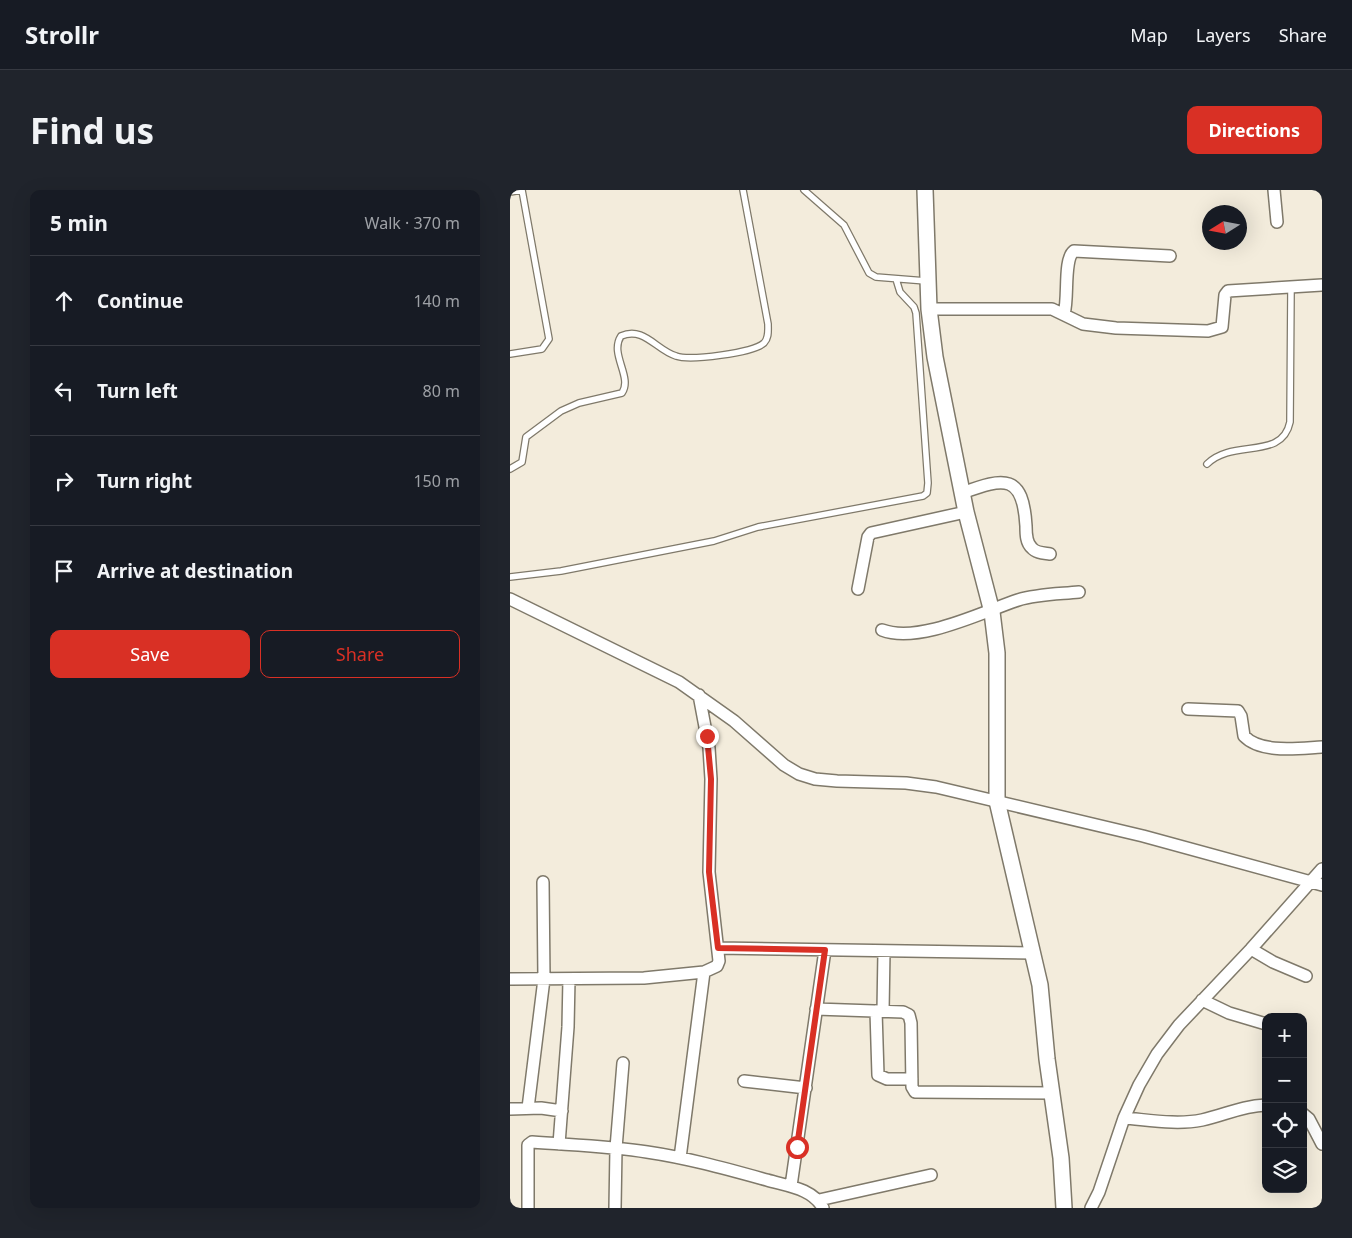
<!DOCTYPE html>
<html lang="en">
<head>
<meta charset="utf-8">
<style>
  :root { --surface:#171b24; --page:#20242c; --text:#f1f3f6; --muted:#9ea1a6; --line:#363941; --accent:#d93025 }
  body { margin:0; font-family:"Noto Sans",sans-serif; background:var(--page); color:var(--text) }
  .controls { position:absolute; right:15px; bottom:15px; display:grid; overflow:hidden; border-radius:10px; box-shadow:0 5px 20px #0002 }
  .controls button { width:45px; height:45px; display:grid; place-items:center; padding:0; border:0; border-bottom:1px solid var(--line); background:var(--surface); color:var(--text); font:25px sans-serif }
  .compass { position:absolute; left:692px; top:15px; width:45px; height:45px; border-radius:50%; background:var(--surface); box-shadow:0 5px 20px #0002; rotate:259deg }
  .stop { position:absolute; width:15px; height:15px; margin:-11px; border:4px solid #d93025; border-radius:50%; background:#fff }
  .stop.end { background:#d93025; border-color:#fff; box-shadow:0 1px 5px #0008 }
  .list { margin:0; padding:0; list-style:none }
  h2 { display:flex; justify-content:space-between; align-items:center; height:65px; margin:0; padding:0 20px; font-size:21px }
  h2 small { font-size:16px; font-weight:400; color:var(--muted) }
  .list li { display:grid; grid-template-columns:32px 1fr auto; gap:15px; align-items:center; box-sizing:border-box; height:90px; padding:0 20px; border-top:1px solid var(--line) }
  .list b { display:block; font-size:19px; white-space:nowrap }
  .list em { font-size:16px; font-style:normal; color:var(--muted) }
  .actions { display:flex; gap:10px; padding:15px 20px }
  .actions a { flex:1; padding:11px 0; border:1px solid var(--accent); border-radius:10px; text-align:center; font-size:18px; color:var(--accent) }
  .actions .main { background:var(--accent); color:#fff }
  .icon { flex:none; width:28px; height:28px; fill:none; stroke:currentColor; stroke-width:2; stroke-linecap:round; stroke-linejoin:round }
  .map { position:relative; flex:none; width:812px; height:1018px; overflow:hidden; border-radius:10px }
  header { display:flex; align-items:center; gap:30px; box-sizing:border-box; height:70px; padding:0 25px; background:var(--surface); border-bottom:1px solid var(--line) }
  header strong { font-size:24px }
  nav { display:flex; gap:28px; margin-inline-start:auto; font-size:18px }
  .intro { display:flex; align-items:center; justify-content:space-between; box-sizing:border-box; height:120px; padding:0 30px }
  h1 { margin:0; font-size:35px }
  .button { padding:12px 22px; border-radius:10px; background:var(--accent); color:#fff; font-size:18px; font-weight:700 }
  main { display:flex; gap:30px; padding:0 30px }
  aside { flex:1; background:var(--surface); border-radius:10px; box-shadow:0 5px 20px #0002 }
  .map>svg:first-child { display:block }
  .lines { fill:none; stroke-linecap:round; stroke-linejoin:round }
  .lane-casing { stroke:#7f796a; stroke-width:8 }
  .street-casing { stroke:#7f796a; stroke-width:14 }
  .secondary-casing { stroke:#7f796a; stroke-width:18 }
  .lane { stroke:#fff; stroke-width:5.5 }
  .street { stroke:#fff; stroke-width:11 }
  .secondary { stroke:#fff; stroke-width:15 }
  .route { stroke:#d93025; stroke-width:6 }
</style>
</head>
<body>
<header>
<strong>Strollr</strong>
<nav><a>Map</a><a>Layers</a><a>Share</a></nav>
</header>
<div class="intro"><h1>Find us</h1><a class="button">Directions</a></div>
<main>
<aside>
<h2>5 min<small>Walk · 370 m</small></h2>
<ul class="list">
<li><svg class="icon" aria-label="ahead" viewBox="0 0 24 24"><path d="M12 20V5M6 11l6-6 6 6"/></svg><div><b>Continue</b></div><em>140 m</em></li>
<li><svg class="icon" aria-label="left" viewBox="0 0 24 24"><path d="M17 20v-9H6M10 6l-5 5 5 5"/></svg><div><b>Turn left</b></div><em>80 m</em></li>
<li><svg class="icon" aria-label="right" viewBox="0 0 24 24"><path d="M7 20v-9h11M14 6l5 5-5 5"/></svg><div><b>Turn right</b></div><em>150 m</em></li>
<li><svg class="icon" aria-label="arrive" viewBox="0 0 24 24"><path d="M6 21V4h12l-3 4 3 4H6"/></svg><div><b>Arrive at destination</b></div></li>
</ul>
<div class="actions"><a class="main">Save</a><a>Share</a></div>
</aside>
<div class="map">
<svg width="812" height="1018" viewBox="0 0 812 1018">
  <rect width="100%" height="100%" fill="#f3ecdc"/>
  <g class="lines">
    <g class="lane-casing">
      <path id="lane" d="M294 0 334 35 359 83 366 87 416 91
        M0 2 12 0
        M0 164 32 159 39 149 12 0
        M697 274C723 248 772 271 780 232L781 98
        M0 279 12 272 16 247 51 221 69 213 112 203C123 187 99 164 111 146 134 136 146 160 166 166 180 171 243 163 254 153 259 148 258 141 258 134L233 0
        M0 387 51 381 204 351 248 337 413 306 417 303 418 293 406 123 404 117 390 102 386 89"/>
    </g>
    <g class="street-casing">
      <path id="street" d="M764 0 767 32
        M419 119H542L573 134 606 138 698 141 712 137 715 105 718 101 812 95
        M554 124C559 108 553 69 564 61L660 66
        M452 303C495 287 513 284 516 336 516 344 516 353 522 358 526 363 534 363 540 364
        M348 399 358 347 361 343 456 322
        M0 409 169 492 224 531 274 575 289 584 305 589 327 591 396 593 426 597 633 646 812 695
        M372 440C409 454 472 422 508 410 527 404 549 404 569 402
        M678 519 728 521 731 526 734 546C751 564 790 558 812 557
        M208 758 524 763
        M741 759 763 772 796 786
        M0 789 134 788 194 782
        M692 810 719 823 756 834
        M306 819 393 822 399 825 401 833 402 897 405 902 542 903
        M366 821 368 885 377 889H402
        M373 821 374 761
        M234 891 296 898
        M18 918 34 789 33 692
        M0 919 31 918 52 921
        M793 924 799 929 812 954
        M614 928C639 930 667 935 692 930 715 925 731 916 756 915
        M49 954 58 837 59 789
        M170 968 194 782 207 776 209 771 199 682 201 589 199 558 189 505
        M281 996 315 760
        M309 1010 421 985
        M18 1018V955L22 952C60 955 99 956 137 962 178 968 217 979 257 990 277 996 302 998 313 1018
        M105 1018 106 958 113 873
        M581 1018 589 1002 614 928 629 895 647 864 669 835 741 759 812 679"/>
    </g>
    <g class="secondary-casing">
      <path id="secondary" d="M415 0 419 119 425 167 456 322 482 422 487 463V611L530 795 537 869 551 968 554 1018"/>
    </g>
    <use href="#lane" class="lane"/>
    <use href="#street" class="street"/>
    <use href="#secondary" class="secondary"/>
  </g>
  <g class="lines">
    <path class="route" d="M197 546 201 589 199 682 208 758 315 760 287 957"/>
  </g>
</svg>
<div class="controls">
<button>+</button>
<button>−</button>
<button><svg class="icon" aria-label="locate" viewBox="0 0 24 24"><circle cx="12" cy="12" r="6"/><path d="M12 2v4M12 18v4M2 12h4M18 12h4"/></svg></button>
<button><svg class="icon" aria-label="layers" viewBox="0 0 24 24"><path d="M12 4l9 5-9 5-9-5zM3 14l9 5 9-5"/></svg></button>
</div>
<svg class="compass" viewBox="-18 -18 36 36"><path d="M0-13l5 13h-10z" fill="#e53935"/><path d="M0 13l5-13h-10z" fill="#9ea1a6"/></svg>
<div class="stop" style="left:287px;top:957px"></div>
<div class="stop end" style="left:197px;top:546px"></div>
</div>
</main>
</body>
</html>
